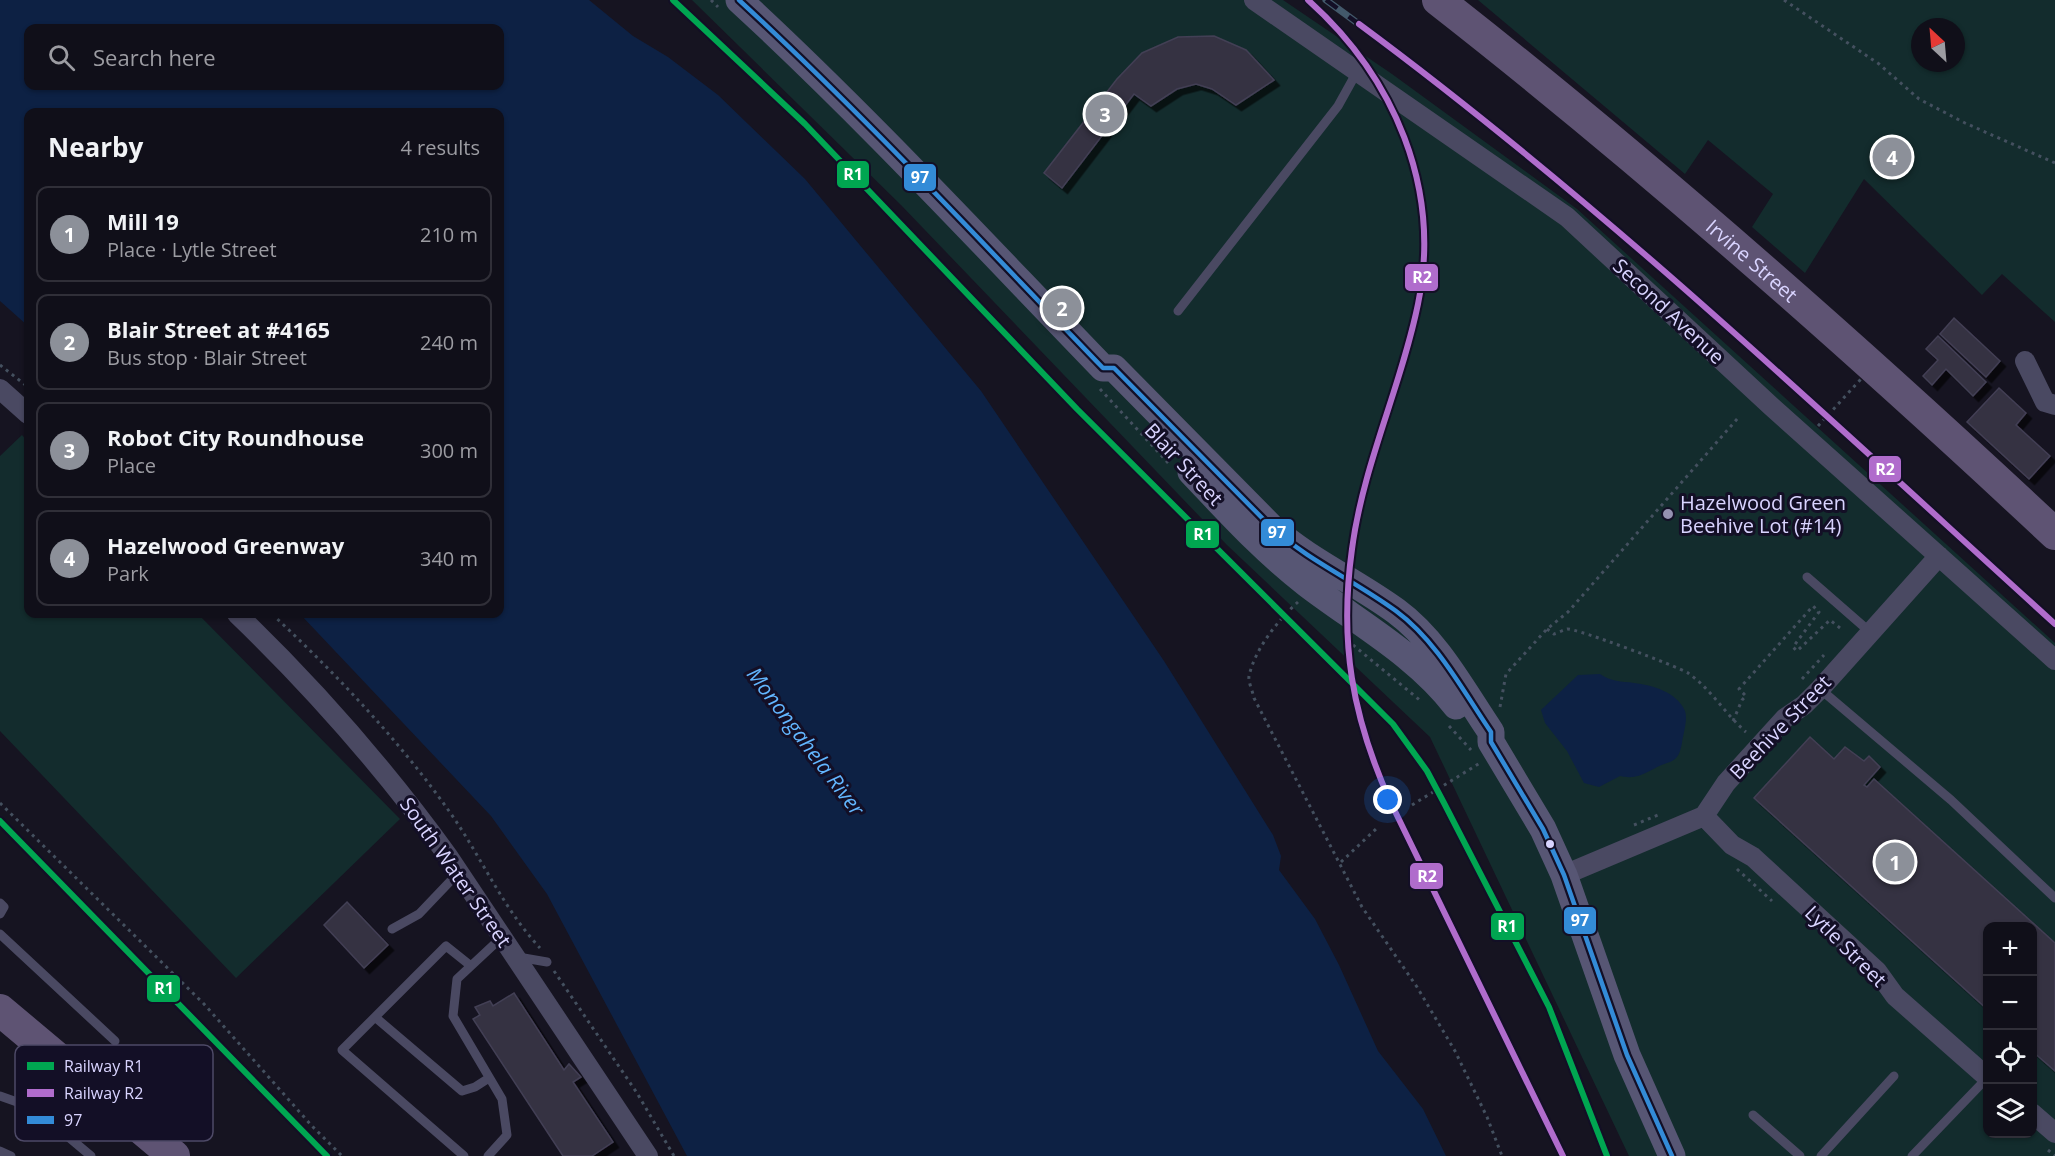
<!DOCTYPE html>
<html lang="en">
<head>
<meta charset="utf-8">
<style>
  :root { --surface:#100f19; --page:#1e1d26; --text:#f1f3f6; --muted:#9c9ca2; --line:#302f38; --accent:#8c9099 }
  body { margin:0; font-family:"Open Sans",sans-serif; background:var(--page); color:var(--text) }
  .controls { position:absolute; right:18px; bottom:18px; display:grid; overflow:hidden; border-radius:12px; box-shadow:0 2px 4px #0004 }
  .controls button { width:54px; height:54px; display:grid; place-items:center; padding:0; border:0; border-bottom:2px solid var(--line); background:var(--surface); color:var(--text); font:30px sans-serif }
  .compass { position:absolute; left:1911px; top:18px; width:54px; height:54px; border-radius:50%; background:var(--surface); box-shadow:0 2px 4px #0004; rotate:334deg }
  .you { position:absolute; left:1388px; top:800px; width:21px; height:21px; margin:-15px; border:4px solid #fff; border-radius:50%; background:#1a73e8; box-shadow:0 0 0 9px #1a73e833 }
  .badge { display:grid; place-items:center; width:39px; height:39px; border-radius:50%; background:var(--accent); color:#fff; font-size:20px; font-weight:700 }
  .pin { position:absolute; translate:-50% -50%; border:3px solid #fff; box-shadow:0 2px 6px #0006 }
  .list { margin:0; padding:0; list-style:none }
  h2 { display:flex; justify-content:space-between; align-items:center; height:78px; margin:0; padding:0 24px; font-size:26px }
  h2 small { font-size:20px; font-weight:400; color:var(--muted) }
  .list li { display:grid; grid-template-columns:39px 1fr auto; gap:18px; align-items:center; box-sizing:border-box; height:96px; margin:0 12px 12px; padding:0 12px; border:2px solid var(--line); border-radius:12px }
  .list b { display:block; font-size:22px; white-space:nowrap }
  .list p { margin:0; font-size:20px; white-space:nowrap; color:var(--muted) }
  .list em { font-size:20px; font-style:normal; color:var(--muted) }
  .icon { flex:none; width:33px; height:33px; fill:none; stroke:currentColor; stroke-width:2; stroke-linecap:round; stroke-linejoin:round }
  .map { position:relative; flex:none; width:2055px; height:1156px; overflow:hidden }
  .search { position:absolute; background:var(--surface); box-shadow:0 2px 4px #0004; left:24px; top:24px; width:480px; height:66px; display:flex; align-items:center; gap:15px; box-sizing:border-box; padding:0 21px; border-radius:12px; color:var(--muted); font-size:22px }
  .panel { position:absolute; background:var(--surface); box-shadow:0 2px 4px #0004; left:24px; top:108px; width:480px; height:510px; border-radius:12px }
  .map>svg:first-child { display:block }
  .green { fill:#132c2d; fill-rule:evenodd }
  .water { fill:#0d2144; fill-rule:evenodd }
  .building { fill:#343243; stroke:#433f54; stroke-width:1.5; filter:url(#shadow) }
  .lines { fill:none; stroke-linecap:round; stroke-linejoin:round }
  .path { stroke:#44505f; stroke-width:3; stroke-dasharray:3 4.5; stroke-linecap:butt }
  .lane { stroke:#4a4962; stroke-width:9 }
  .street { stroke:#4a4962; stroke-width:20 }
  .secondary { stroke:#575674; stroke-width:27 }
  .primary { stroke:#5e5373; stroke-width:32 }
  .rail-casing { stroke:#43596b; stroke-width:7 }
  .rail { stroke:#130f26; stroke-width:4.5; stroke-dasharray:14; stroke-linecap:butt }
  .path-bridge { stroke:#44505f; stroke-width:3; stroke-dasharray:3 4.5; stroke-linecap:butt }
  .bus-1-casing { stroke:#130f26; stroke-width:9 }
  .bus-1 { stroke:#338bd7; stroke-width:4.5 }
  .rail-1-casing { stroke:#130f26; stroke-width:10 }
  .rail-2-casing { stroke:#130f26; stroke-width:10 }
  .rail-1 { stroke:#00a651; stroke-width:6 }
  .rail-2 { stroke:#b06ccc; stroke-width:6 }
  .poi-dot { fill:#9591b1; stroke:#130f26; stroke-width:2 }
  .bus-dot { fill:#d9d4ff; stroke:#130f26; stroke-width:2 }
  .labels { text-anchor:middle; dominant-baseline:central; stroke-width:6; stroke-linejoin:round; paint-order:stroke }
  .street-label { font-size:20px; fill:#d9d4ff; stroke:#130f26 }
  .poi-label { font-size:20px; fill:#d9d4ff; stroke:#130f26; text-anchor:start }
  .water-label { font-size:21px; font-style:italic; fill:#62b6ff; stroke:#130f26 }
  .key { fill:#130f26; stroke:#4e4a67; stroke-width:1.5 }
  .key-label { font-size:16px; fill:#d9d4ff }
  .line-badge { stroke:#130f26; stroke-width:2 }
  .badge-label { font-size:16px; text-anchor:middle; font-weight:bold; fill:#fff }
</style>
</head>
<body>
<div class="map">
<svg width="2055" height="1156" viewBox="0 0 2055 1156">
  <defs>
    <filter id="shadow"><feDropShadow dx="5.5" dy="5.5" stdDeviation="0" flood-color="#0009"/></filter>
  </defs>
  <rect width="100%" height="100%" fill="#161421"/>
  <path class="green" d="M692 0H1283L1392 74 1577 209 2055 643V1156H1629L1430 737 1227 545 901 205ZM1988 926H2032V1134H1988Z
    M1478 0H2055V322L2002 274 1982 295 1864 179 1805 273 1752 227 1773 194 1708 140 1685 174ZM1920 27H1956V63H1920Z
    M22 435 28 442V614H198L400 819 236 978 0 731V456Z"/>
  <path class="water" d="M0 0H589L633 36 668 57 718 95 805 179 981 391 1164 661 1273 835 1281 856 1279 870 1315 919 1339 965 1378 1051 1423 1109 1446 1156H687L547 894 491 816 300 614H500V112H28V326L0 301ZM28 28H500V86H28Z
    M1600 674C1611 682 1621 681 1634 683 1652 685 1677 692 1685 711 1688 720 1683 734 1682 743 1680 753 1678 760 1667 763 1649 769 1640 781 1620 776L1599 787 1584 783 1567 751 1545 723 1541 710 1578 675Z"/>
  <path class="building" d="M1214 36 1246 50 1274 80 1236 105 1212 89 1196 84 1177 89 1151 106 1134 94 1062 188 1044 173 1117 79 1142 53 1178 37Z
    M1954 318 2000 361 1986 377 1940 334Z
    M1938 336 1986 382 1973 396 1946 369 1932 385 1923 376 1938 360 1926 349Z
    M1999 388 2026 413 2016 425 2050 456 2029 479 1967 422Z
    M1810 737 1834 759 1845 747 1864 761 1869 756 1880 767 1864 785 1867 787 1874 779 2055 943V1071L2032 1051V926H1988V1010L1754 798Z
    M347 902 388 945 364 968 324 925Z
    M514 993 564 1070 569 1064 581 1077 573 1082 613 1142 592 1156H563L473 1019 480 1015 475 1007 490 1001 493 1006Z"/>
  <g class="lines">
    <path class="path" d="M711 0 718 7
      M1784 0 1879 64 1919 99 1965 123 2055 163
      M0 365 28 387
      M1100 389 1171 466
      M1298 602C1278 620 1255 649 1249 676 1248 682 1253 692 1254 698L1362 907 1417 987 1455 1051 1487 1117 1502 1156
      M272 614C336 674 398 739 449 811 481 856 502 907 540 948
      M1547 629 1554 634C1558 633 1563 630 1567 629 1576 628 1679 667 1688 673 1711 689 1725 714 1746 732
      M1353 645 1422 702
      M1802 679 1824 655
      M1500 707 1506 674 1547 629 1568 612 1738 418
      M1733 721 1742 700 1746 696 1739 689 1813 606 1819 612 1793 647 1797 651 1830 620 1840 628
      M1449 726 1471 750
      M0 803 204 1004 312 1126 342 1156
      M1412 805 1480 763
      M1634 825 1658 815
      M1341 862 1377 828
      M1737 869 1772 901
      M554 971 637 1093 674 1156
      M2048 1150 2055 1156"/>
    <path class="lane" d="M1178 311 1338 106 1358 70
      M1807 577 1870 632
      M1820 689 1951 800 2055 898
      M0 903 4 907 0 914
      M392 929 419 914 459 872
      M0 934 115 1041
      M518 957 547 962
      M375 1017 462 1091 475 1087 489 1078
      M0 1096 34 1108 91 1156
      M1753 1115 1800 1156
      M0 1151 11 1156
      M464 1156 342 1050 446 946 471 966
      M488 1156 507 1135 502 1099 453 1016 457 979 502 937
      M1821 1156 1894 1076
      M1912 1156 1987 1078"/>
    <path class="street" d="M1254 0 1567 217 1772 407 2055 660
      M2025 361 2045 402 2055 405
      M0 389 28 414
      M237 614C315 689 385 769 448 856L648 1156
      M1704 816 1732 845 1753 857 1877 971 1895 996 1988 1078
      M1564 875 1704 816 1726 783 1785 718 1804 705 1820 689 1939 556
      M2032 1113 2055 1133"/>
    <path class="secondary" d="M739 0C866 117 983 244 1103 368H1114L1271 527C1309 561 1355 581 1396 611 1437 641 1463 691 1491 732V742L1543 829 1564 875 1627 1055 1672 1156
      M1191 472C1229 512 1263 550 1307 584 1358 623 1416 654 1456 706"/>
    <g class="primary">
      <path id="s1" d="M1438 0C1653 168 1856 348 2055 534"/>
      <path d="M0 1010 174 1156"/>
    </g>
    <g class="rail-casing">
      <path id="rail" d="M673 0 805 124 1077 409 1393 724 1427 771 1444 803 1549 1007 1607 1156
        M1308 0C1394 77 1442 188 1418 304 1401 387 1363 465 1352 549 1339 642 1352 716 1390 801L1563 1156
        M1326 0C1585 188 1818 409 2055 624
        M0 821 327 1156"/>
    </g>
    <use href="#rail" class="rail"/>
    <path class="path-bridge" d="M1818 426 1861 379"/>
    <g class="bus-1-casing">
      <path id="bus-1" d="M739 0C866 117 983 244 1103 368H1114L1271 527C1309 561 1355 581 1396 611 1437 641 1463 691 1491 732V742L1543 829 1564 875 1627 1055 1672 1156"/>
    </g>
    <use href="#bus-1" class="bus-1"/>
    <g class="rail-1-casing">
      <path id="rail-1" d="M673 0 805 124 1077 409 1393 724 1427 771 1444 803 1549 1007 1607 1156
        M0 821 327 1156"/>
    </g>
    <g class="rail-2-casing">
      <path id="rail-2" d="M1308 0C1394 77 1442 188 1418 304 1401 387 1363 465 1352 549 1339 642 1352 716 1390 801L1563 1156
        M1359 24C1605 206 1828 418 2055 624"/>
    </g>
    <use href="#rail-1" class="rail-1"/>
    <use href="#rail-2" class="rail-2"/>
  </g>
  <circle class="poi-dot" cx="1668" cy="514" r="6"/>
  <circle class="bus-dot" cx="1550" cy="844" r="5"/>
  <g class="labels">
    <g class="street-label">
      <text stroke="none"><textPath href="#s1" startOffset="408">Irvine Street</textPath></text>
      <text transform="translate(1669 311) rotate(43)">Second Avenue</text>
      <text transform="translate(1184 464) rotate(47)">Blair Street</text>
      <text transform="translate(1780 727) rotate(-46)">Beehive Street</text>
      <text transform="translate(456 872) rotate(55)">South Water Street</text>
      <text transform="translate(1846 946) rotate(45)">Lytle Street</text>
    </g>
    <g class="poi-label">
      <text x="1680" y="502">Hazelwood Green<tspan x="1680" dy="23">Beehive Lot (#14)</tspan></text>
    </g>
    <g class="water-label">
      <text transform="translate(806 741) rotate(53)">Monongahela River</text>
    </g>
  </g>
  <rect x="15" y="1045" width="198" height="96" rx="9" class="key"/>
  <rect x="27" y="1062" width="27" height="8" fill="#00a651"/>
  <rect x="27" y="1089" width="27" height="8" fill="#b06ccc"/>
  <rect x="27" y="1116" width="27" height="8" fill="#338bd7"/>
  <g class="key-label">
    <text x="64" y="1072">Railway R1</text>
    <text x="64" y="1099">Railway R2</text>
    <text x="64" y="1126">97</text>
  </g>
  <g class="line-badge">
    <rect x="836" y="160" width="34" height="29" rx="6" fill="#00a651"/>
    <rect x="903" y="163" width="34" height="29" rx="6" fill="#338bd7"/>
    <rect x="1404" y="263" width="35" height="29" rx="6" fill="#b06ccc"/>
    <rect x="1868" y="455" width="34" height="28" rx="6" fill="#b06ccc"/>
    <rect x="1260" y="518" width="35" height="29" rx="6" fill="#338bd7"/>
    <rect x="1185" y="520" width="35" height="29" rx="6" fill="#00a651"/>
    <rect x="1409" y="862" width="35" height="28" rx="6" fill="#b06ccc"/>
    <rect x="1563" y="906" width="34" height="29" rx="6" fill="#338bd7"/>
    <rect x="1490" y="912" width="35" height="29" rx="6" fill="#00a651"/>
    <rect x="146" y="974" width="35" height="29" rx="6" fill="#00a651"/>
  </g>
  <g class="badge-label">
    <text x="853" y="180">R1</text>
    <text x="920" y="183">97</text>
    <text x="1422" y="283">R2</text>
    <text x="1885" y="475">R2</text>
    <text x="1277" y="538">97</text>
    <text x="1203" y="540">R1</text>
    <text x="1427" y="882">R2</text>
    <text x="1580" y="926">97</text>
    <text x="1507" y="932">R1</text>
    <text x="164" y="994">R1</text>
  </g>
</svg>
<div class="controls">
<button>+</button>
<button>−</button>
<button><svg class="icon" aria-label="locate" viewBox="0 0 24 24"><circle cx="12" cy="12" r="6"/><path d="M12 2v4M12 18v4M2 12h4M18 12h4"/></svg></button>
<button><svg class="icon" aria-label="layers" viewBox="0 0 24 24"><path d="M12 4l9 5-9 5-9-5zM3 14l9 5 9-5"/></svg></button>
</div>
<svg class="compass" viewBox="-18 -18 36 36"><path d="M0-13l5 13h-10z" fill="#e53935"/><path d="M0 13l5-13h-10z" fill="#9c9ca2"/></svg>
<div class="you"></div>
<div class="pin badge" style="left:1895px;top:862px">1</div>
<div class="pin badge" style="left:1062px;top:308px">2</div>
<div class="pin badge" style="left:1105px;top:114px">3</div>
<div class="pin badge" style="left:1892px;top:157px">4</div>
<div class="search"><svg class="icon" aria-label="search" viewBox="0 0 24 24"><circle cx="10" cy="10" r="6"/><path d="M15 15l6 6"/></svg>Search here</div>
<section class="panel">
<h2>Nearby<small>4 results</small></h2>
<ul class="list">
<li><span class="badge">1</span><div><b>Mill 19</b><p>Place · Lytle Street</p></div><em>210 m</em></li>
<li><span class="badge">2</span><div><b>Blair Street at #4165</b><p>Bus stop · Blair Street</p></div><em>240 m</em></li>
<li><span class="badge">3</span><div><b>Robot City Roundhouse</b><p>Place</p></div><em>300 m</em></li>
<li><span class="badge">4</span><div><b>Hazelwood Greenway</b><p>Park</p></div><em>340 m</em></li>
</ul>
</section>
</div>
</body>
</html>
